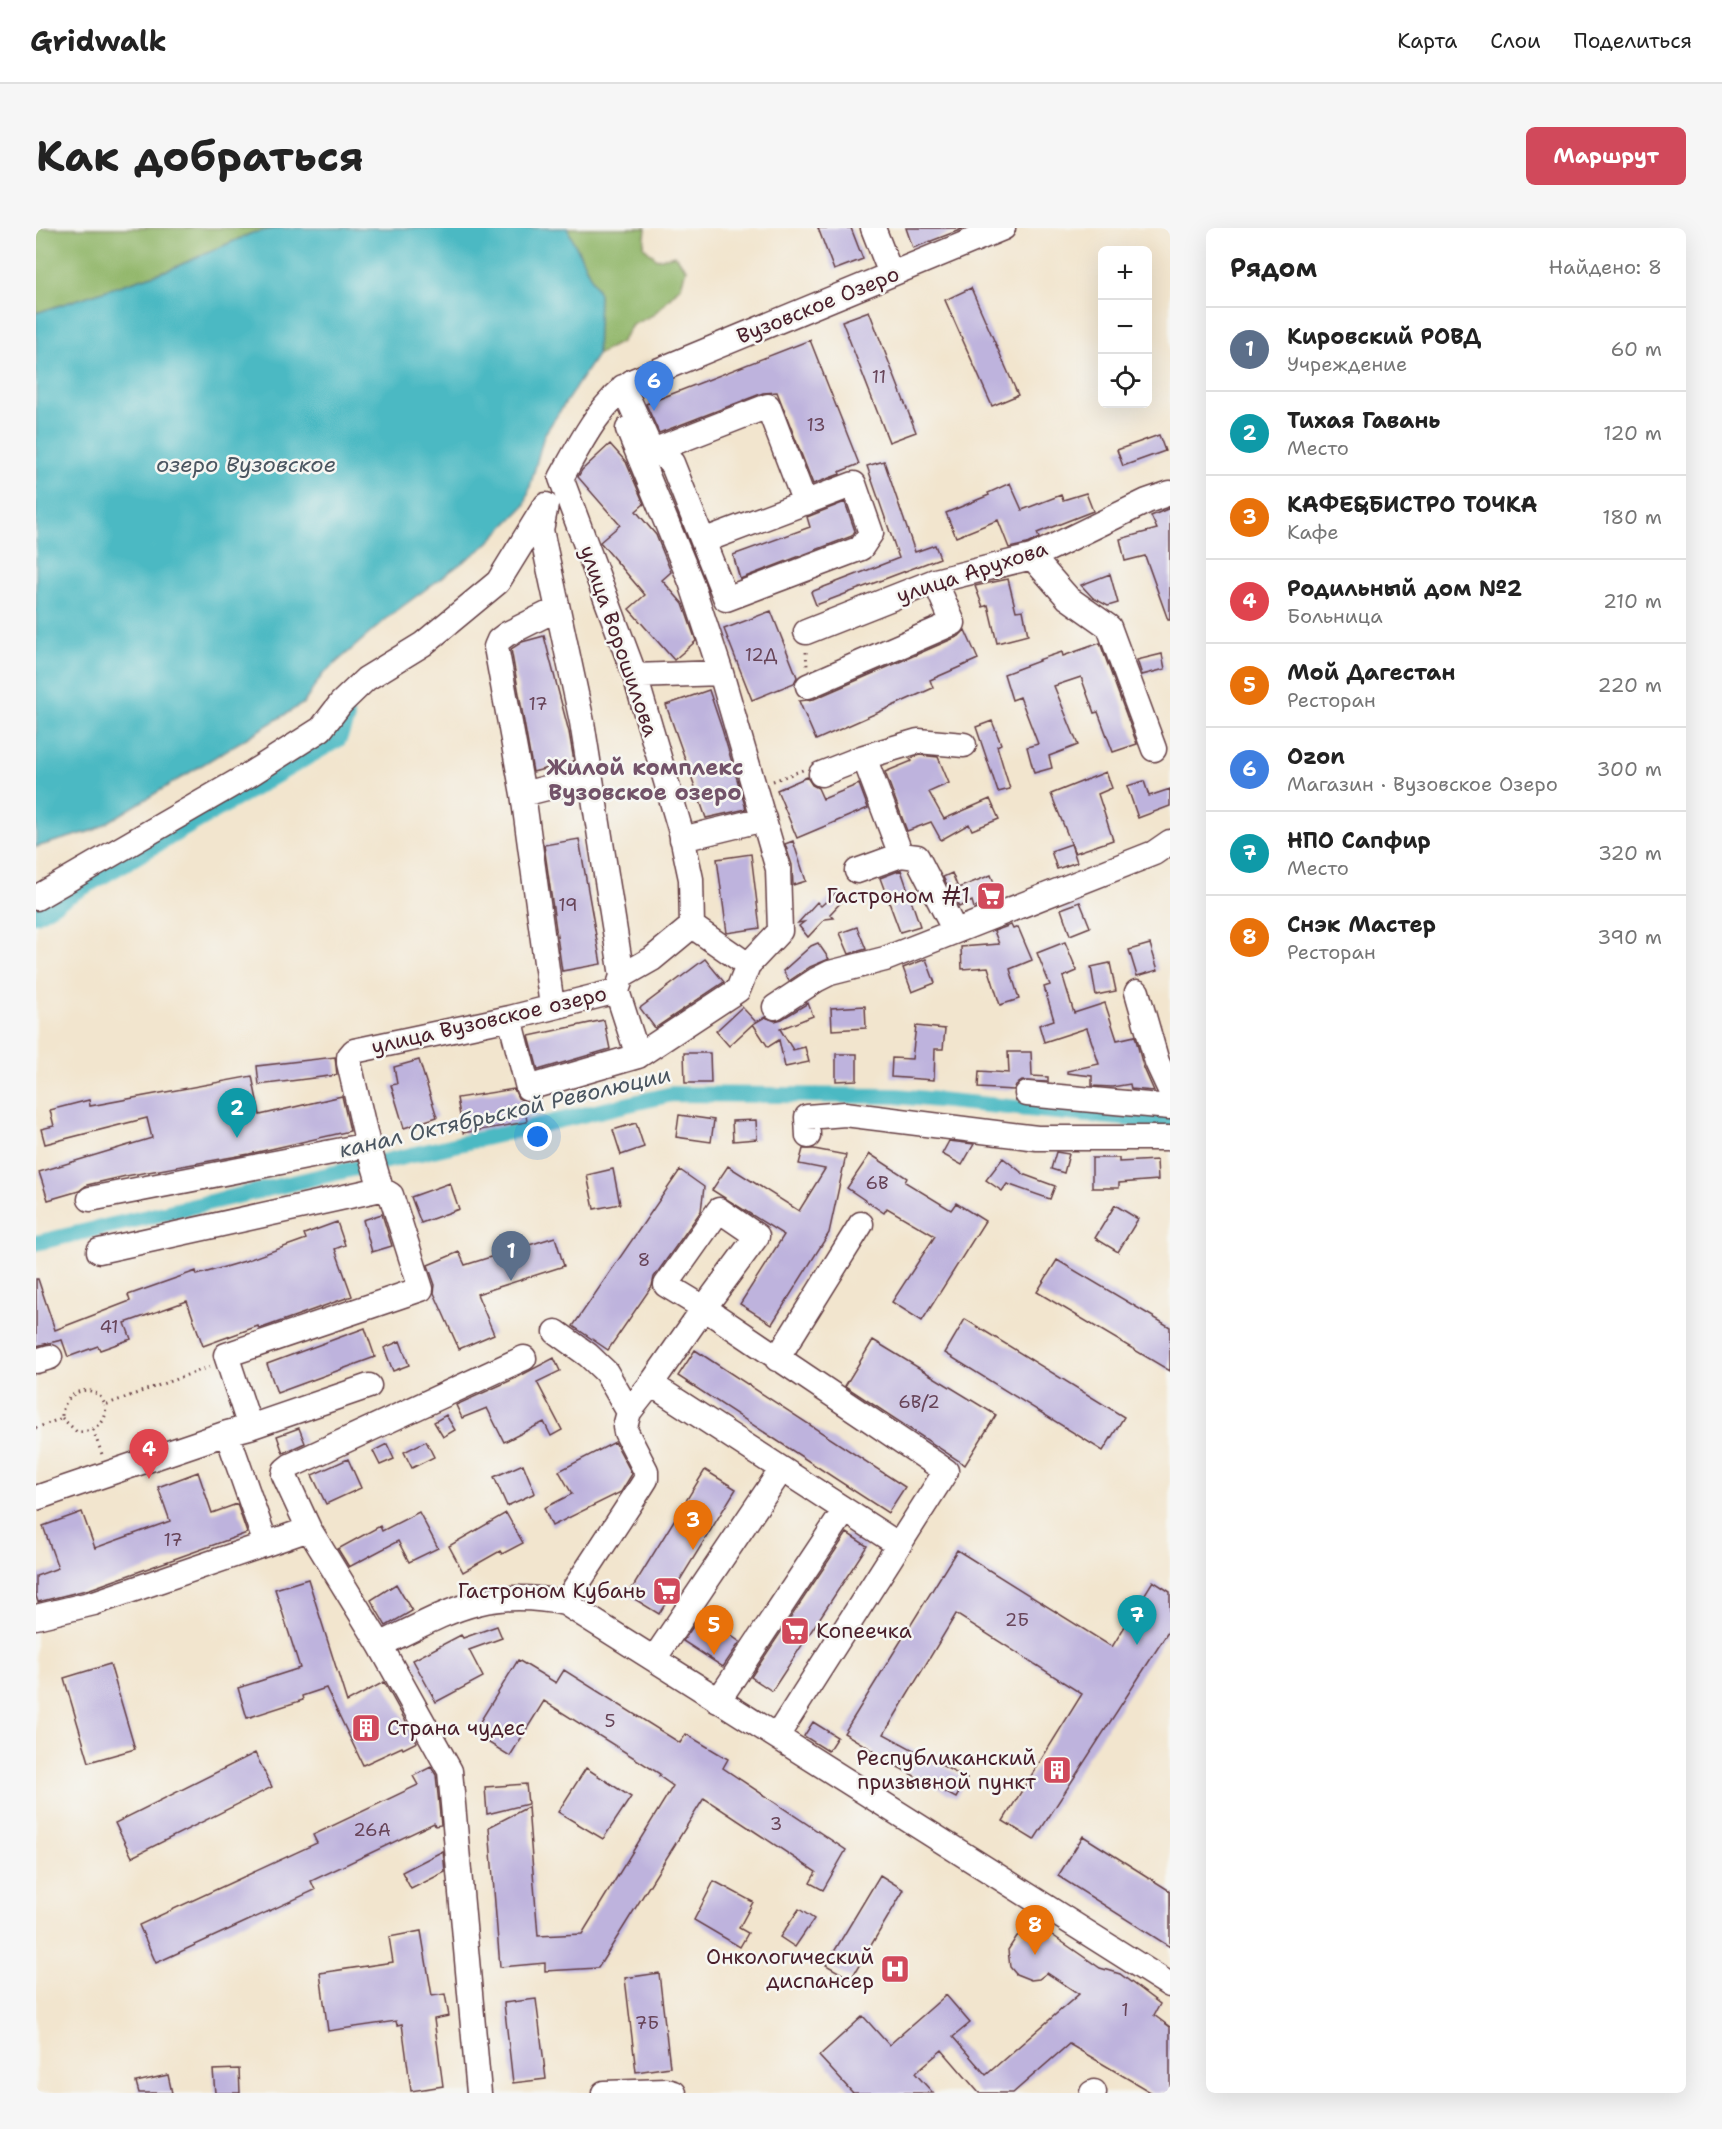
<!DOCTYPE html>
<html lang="ru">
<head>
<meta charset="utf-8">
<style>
  :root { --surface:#fff; --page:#f6f6f6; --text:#222; --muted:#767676; --line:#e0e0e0; --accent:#d1495b }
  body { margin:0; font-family:"Shantell Sans",sans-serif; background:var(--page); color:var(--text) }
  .controls { position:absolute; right:18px; top:18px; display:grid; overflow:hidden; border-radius:9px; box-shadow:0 6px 24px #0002 }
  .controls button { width:54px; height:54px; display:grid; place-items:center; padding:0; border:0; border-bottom:2px solid var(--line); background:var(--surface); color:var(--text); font:30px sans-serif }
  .you { position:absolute; left:502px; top:909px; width:21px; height:21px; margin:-15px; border:4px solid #fff; border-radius:50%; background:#1a73e8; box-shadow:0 0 0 9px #1a73e833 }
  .badge { display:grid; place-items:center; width:39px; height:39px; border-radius:50%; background:var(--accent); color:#fff; font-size:20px; font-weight:700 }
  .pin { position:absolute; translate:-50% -50px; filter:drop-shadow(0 2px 3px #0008) }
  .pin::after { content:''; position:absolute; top:32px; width:21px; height:18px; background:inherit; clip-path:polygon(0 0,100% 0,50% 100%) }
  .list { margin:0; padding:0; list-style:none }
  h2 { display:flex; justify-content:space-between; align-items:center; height:78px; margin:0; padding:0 24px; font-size:26px }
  h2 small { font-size:20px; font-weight:400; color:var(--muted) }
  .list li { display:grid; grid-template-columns:39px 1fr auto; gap:18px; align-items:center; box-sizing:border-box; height:84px; padding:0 24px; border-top:2px solid var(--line) }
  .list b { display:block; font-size:22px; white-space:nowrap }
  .list p { margin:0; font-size:20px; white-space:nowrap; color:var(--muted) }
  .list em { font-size:20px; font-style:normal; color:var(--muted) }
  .icon { flex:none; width:33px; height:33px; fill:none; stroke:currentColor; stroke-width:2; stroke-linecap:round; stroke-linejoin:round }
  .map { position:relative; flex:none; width:1134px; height:1865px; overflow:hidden; border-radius:9px }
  header { display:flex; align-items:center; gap:36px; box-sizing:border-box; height:84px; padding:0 30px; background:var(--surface); border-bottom:2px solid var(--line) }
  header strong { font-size:28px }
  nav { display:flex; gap:33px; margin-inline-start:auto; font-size:21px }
  .intro { display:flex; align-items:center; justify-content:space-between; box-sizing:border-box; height:144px; padding:0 36px }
  h1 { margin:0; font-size:42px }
  .button { padding:15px 27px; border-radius:9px; background:var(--accent); color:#fff; font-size:21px; font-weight:700 }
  main { display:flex; gap:36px; padding:0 36px }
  aside { flex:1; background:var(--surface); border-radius:9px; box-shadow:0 6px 24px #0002 }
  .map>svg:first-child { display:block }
  .forest { fill:#93b76c; stroke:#6e6b4c; stroke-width:1.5 }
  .water { fill:#4bb9c3; stroke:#4a6c77; stroke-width:1.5 }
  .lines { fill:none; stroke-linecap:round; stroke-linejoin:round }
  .canal { stroke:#4bb9c3; stroke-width:16 }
  .building { fill:#beb3dd }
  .minor-casing { stroke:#633d43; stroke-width:27 }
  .path { stroke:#633d43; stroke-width:3; stroke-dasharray:1.5 4.5; stroke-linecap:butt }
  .minor { stroke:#fff; stroke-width:24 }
  .labels { text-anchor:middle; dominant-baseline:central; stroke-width:5; stroke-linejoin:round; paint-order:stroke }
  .number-label { font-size:18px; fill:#674458 }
  .street-label { font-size:21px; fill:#4a1f2b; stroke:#f6f6f2 }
  .poi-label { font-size:21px; fill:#4a1f2b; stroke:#f6f6f2; text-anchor:end }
  .water-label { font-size:22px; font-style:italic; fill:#4a5560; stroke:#f6f6f2 }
  .neighbourhood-label { font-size:22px; font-weight:bold; fill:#735369; stroke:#f6f6f2 }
</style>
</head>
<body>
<header>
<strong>Gridwalk</strong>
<nav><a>Карта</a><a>Слои</a><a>Поделиться</a></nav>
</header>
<div class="intro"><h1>Как добраться</h1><a class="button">Маршрут</a></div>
<main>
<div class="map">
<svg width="1134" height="1865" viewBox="0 0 1134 1865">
  <rect width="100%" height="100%" fill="#f6f6f2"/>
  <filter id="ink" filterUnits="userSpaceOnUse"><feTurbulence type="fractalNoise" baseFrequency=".0167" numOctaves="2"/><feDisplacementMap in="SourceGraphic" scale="12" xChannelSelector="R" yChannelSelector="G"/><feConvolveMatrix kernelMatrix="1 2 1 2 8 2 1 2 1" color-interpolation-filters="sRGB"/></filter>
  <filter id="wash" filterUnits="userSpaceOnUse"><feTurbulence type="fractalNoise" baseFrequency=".008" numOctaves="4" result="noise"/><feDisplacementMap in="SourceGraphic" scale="24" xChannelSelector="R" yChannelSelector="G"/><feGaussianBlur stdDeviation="1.35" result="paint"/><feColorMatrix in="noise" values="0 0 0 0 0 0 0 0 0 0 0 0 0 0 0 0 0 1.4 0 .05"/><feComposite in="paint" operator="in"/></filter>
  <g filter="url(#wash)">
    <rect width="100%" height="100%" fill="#f2e5ce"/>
    <path class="forest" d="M0 0H243L216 5 135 41 0 85Z
      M531 0H610L608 19 621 31 639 27 650 41 645 58 617 87 596 97 585 114 561 127 563 66Z"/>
    <path class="water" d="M243 0H531L563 66 561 127 508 207 489 277 449 318 356 386 286 447 268 475 59 602 0 619V85L135 41 216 5Z"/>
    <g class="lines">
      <path class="canal" d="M0 687 303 511 311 490
        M0 1015 636 866 861 868 1134 895"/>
    </g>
    <g id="blocks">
      <path class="building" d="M782 0H815L827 31 798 42Z
        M870 0H929L877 20Z
        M935 60 982 167 956 178 909 72Z
        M833 83 880 204 853 214 806 93Z
        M774 112 823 236 803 244 804 246 777 256 741 164 727 165 623 205 610 176Z
        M1123 207 1129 223 1087 238 1081 222Z
        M574 216 590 234 608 276 600 283 620 307 635 344 626 352 647 376 660 413 638 432 593 381 609 367 564 314 584 297 542 249 546 242Z
        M848 233 879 324 899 317 904 330 780 377 775 364 863 330 831 238Z
        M974 255 986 282 1025 267 1027 272 1050 265 1057 283 1001 305 1003 310 991 316 973 320 962 292 920 309 910 285 953 267 952 265Z
        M809 274 819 303 816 308 704 351 697 327 774 299 771 289Z
        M1134 280V392H1132L1109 328 1089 333 1084 311 1121 301 1115 288Z
        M1074 346 1082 375 1072 378 1057 370 1045 357Z
        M972 351 980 383 987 382 992 407 961 415 952 377 947 379 939 358Z
        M735 383 761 449 758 455 716 472 688 401Z
        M929 402 942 431 894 452 897 460 780 512 763 473 778 471 923 408Z
        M508 408 533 504 538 533 497 544 475 421 486 414Z
        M1064 415 1101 516 1077 524 1062 484 1058 485 1045 449 1018 458 1042 517 1013 528 1016 540 998 545 991 519 1002 516 984 469 976 472 968 446 1003 433 1002 432 1026 424 1027 428Z
        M1126 426 1129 441 1106 447 1101 432Z
        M673 462 686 501 710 581 670 590 630 477Z
        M956 493 965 516 961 518 974 561 962 564 940 499Z
        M883 527 902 529 913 555 893 564 908 591 954 571 963 591 936 602 933 596 905 612 895 594 871 603 849 544 876 533 874 531Z
        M1070 544 1076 560 1062 566 1077 612 1039 625 1015 566Z
        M771 549 776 557 782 560 787 571 823 556 832 580 761 610 741 562Z
        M1108 553 1113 568 1134 561V578L1102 590 1091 558Z
        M543 611 565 736 526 743 508 617Z
        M757 613 770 653 757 657 756 637 749 616Z
        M1035 616 1041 634 1021 641 1015 623Z
        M715 626 724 700 691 705 681 631Z
        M865 642 884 698 864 704 844 650Z
        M916 645 922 660 955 647 964 670 938 680 936 673 923 679 907 649Z
        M802 663 809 670 794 686 798 690 789 691 772 709 763 698 768 694 762 695 781 674 785 678Z
        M1044 674 1054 699 1034 707 1025 681Z
        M975 697 977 701 982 699 996 732 974 741 983 771 964 777 952 739 926 741 925 719 963 716 958 703Z
        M821 699 830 721 813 726 804 705Z
        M1029 714 1041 743 1027 749 1038 785 1069 775 1081 812 1099 808 1107 838 1118 863 1095 861 1094 856 1076 859 1056 858V848L1031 845V843L1063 836 1051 800 1008 814 1003 797 1018 792 1008 759 1014 757 1001 725Z
        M782 715 793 731 774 739 753 753 747 743 775 718Z
        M1114 716 1122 742 1101 748 1093 722Z
        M669 731 688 754 619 800 604 780Z
        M890 731 899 755 876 764 867 740Z
        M1074 735 1080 763 1060 767 1055 739Z
        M772 775 777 788 744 801 757 822 769 819 773 834 749 839 743 812 732 819 717 796 693 818 680 803 706 779 720 794 717 796 729 789 739 793 746 791Z
        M829 778 830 800 796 802 795 780Z
        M568 792 574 821 502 842 493 808Z
        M880 798 909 801 907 821H899L898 852 855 849 856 830 876 831Z
        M972 824H995L996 848 1012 849V854L986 853 980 857 978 862 942 860 943 843 973 845Z
        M648 825H674L675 855H649Z
        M800 826H821V852L800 853Z
        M299 829 301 847 223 857 221 838Z
        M383 832 401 889 368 900 355 857 361 856 358 839Z
        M216 848 224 887 306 868 314 903 213 926 90 948 51 957 43 963 12 972 3 944 116 910 111 890 9 916 5 901 18 898 14 882 53 872 54 878Z
        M478 861 482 870 488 873 491 894 427 905 421 870Z
        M643 887 678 892 675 914 640 909Z
        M720 892 721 911 697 913 696 893Z
        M600 895 608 919 585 927 577 902Z
        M913 913 938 916 926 937 906 926Z
        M767 921H778L810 927 793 1005 736 1096 704 1076 748 1007 676 962 692 938 763 983 789 941 763 936Z
        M1020 924 1033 926 1028 945 1015 941Z
        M834 926 871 950 869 954 915 982 920 975 949 993 886 1093 856 1074 899 1008 851 980 848 985 811 960Z
        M967 930 989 947 1019 958 1014 971 971 956 966 963 950 952Z
        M1056 930H1083V934L1121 932 1122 952 1083 955V960H1056Z
        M577 941 584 976 558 981 551 947Z
        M644 942 668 959 665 983 618 1049 616 1058 572 1122 537 1098Z
        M414 955 423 981 385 995 375 969Z
        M1079 977 1102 991 1082 1024 1059 1010Z
        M346 986 356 1018 336 1024 327 992Z
        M301 994 309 1017 299 1021 316 1068 223 1101 222 1098 167 1118 151 1073 89 1095 95 1111 64 1122 62 1118 32 1129 26 1112 0 1118V1051H2L19 1102 94 1073 92 1067 160 1043 161 1047 209 1033 270 1011 268 1006Z
        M519 1009 528 1038 441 1066 458 1106 423 1121 398 1065 399 1057 392 1037 423 1024 429 1037Z
        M1021 1032 1134 1099V1143L1001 1064Z
        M929 1091 1088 1189 1067 1223 909 1125Z
        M329 1100 339 1129 241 1165 231 1136Z
        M837 1112 960 1187 929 1237 809 1158Z
        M364 1113 373 1137 357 1143 348 1120Z
        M659 1122 869 1259 852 1285 642 1148Z
        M518 1130 524 1143 501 1154 526 1202 515 1208 508 1194 468 1214 451 1180 426 1190 420 1177 480 1150Z
        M410 1187 419 1202 407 1209 398 1194Z
        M263 1200 269 1215 247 1225 241 1208Z
        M390 1213 398 1229 376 1240 368 1224Z
        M579 1214 596 1246 585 1264 516 1298 508 1280 536 1266 523 1243Z
        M351 1216 358 1231 344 1237 337 1223Z
        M312 1231 325 1260 290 1276 276 1247Z
        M487 1236 499 1265 471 1278 458 1249Z
        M669 1242 700 1261 623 1386 592 1367Z
        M162 1244 176 1285 201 1276 211 1305 54 1361 2 1374 0 1368V1348L22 1340 7 1298 46 1284 59 1320 134 1293 122 1259Z
        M383 1284 402 1320 373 1334 362 1313 313 1339 302 1321 344 1298 346 1303Z
        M470 1285 487 1315 466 1326 464 1323 427 1344 413 1318Z
        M811 1305 831 1318 736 1463 715 1449Z
        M921 1322 1076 1419 1117 1353 1134 1364V1401L998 1612 967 1593 1046 1466 920 1386 848 1506 931 1551 920 1570 837 1526 838 1523 808 1505Z
        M272 1351 311 1474 348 1454 381 1514 367 1521 366 1519 327 1537 290 1460 266 1468 267 1472 211 1490 202 1460 264 1440 239 1361Z
        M360 1356 376 1383 350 1398 335 1372Z
        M665 1387 704 1414 687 1439 647 1413Z
        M461 1398 466 1410 433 1422 447 1449 400 1474 377 1432 425 1407 427 1410Z
        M482 1432 520 1455 528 1442 644 1515 650 1506 692 1531 687 1540 810 1622 787 1662 774 1655 780 1644 668 1570 562 1740 509 1743V1735L464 1739 453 1599 492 1579 502 1708 546 1706 637 1558 623 1548 624 1546 508 1473 474 1528 437 1505Z
        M74 1436 99 1521 53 1534 28 1450Z
        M777 1494 801 1509 792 1523 768 1508Z
        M219 1525 236 1559 96 1629 79 1595Z
        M395 1539 400 1547 405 1597 399 1598 398 1595 275 1653 279 1662 120 1735 103 1697 281 1615 277 1607 382 1557 377 1548Z
        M550 1540 595 1569 567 1611 522 1584Z
        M490 1556 492 1576 451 1586 449 1559Z
        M1047 1608 1134 1663V1719L1022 1648Z
        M407 1623 409 1644 375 1661 366 1644Z
        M844 1647 868 1662 815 1751 790 1737Z
        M678 1653 717 1674 703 1700 712 1705 704 1719 658 1692Z
        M763 1681 778 1691 759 1719 744 1709Z
        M1006 1700 1064 1740 1084 1746 1124 1776 1118 1787 1134 1799V1865H1116L1033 1816 977 1865H943L906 1822 879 1845 897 1865H817L783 1828 827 1788 853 1817 910 1767 934 1795 917 1809 950 1847 1043 1766 1011 1745 1003 1751 995 1752 980 1746 974 1739 972 1722 981 1708 991 1704 1001 1706Z
        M385 1703 396 1768 409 1766 413 1788 398 1791 407 1858 375 1863 366 1796 361 1797 360 1793 292 1803 284 1745 357 1734 353 1709Z
        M623 1745 634 1839 600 1844 589 1750Z
        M500 1771 510 1851 477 1855 468 1775Z
        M203 1841 204 1865H179L177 1842Z
        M132 1847 136 1865H103L100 1854Z"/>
    </g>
  </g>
  <g filter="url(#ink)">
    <use href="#blocks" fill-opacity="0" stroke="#633d43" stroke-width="1.5"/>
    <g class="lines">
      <g class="minor-casing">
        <path id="minor" d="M837 0 855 46
          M587 159 613 217 636 235 690 371 825 320 835 305 818 256 667 313
          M592 201 655 354 685 445
          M619 222 732 178 769 275
          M996 329 1032 370 1073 399 1118 521
          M770 404 899 353 996 329 1111 273 1134 265
          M772 458 917 395 899 353
          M785 546 828 529
          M487 566 554 549
          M646 611 728 591
          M865 627 828 529 882 513 928 517
          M821 643 865 627 881 629 919 703
          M0 670 211 548 285 501 305 475 330 451 387 416 462 354 507 281
          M656 698 655 651 645 604 599 448 525 250C544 216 564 175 597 153L967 0
          M586 748 616 731 656 698 712 737 744 703 742 641 685 445 599 448
          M581 763 602 828
          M1101 764 1121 834 1134 862
          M516 778 487 566 460 419 463 412 471 406 521 381
          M739 779 780 752 794 745 849 731 1118 625 1134 614
          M474 790 492 860 602 828 702 762 712 737
          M991 866 1134 879
          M772 908 771 889 809 886 1001 910H1134
          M345 961 332 917 313 835V829L318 823 474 790 581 763 586 748 546 494 505 302 510 277
          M54 971 332 917
          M63 1023 345 961 355 967 385 1061 190 1127 214 1199 191 1205 230 1316 273 1301
          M520 1104 552 1127 570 1144 593 1184 589 1199 590 1204 610 1243V1251L605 1259 529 1375
          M741 1131 825 996
          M0 1133 14 1129
          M615 1156 863 1317
          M593 1184 615 1156 668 1080 630 1057 683 982 721 1008 668 1080 910 1243 741 1508
          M214 1199 333 1158
          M0 1270 191 1205
          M0 1389 58 1375 230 1316
          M344 1417C414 1383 449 1359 529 1375L1134 1757
          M618 1431 746 1241
          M682 1473 809 1282
          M443 1865 414 1543 344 1417 273 1301 248 1247 249 1242 254 1238 488 1130
          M568 1865 631 1863 638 1865
          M1056 1865 1058 1864"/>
      </g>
      <path class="path" d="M770 424 771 438
        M737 553 767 542
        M26 1190 41 1204C57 1204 73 1196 69 1177
        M0 1200 26 1190C25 1164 58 1150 69 1177L173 1139
        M57 1202 67 1229"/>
      <use href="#minor" class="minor"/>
    </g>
  </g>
  <defs>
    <g id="supermarket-square" transform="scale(1.5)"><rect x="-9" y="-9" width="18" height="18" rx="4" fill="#d1495b" stroke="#f6f6f2"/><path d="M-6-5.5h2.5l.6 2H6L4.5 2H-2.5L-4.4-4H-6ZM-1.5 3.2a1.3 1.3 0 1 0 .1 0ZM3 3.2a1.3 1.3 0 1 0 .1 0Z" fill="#fff"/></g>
    <g id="building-square" transform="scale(1.5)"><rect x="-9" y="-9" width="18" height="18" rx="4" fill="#d1495b" stroke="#f6f6f2"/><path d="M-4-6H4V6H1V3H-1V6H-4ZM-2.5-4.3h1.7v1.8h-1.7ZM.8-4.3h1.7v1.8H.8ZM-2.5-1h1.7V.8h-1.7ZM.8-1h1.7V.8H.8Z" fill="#fff"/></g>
    <g id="hospital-square" transform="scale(1.5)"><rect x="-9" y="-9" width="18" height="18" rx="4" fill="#d1495b" stroke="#f6f6f2"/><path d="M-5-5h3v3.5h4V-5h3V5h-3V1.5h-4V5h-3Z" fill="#fff"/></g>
  </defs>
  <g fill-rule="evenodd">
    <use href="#supermarket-square" x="955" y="668"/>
    <use href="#supermarket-square" x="631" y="1363"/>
    <use href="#supermarket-square" x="759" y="1403"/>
    <use href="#building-square" x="330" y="1500"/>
    <use href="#building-square" x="1021" y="1542"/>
    <use href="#hospital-square" x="859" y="1741"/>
  </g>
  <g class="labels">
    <g class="number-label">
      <text x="843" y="149">11</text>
      <text x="780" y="197">13</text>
      <text x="725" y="427">12Д</text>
      <text x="502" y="476">17</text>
      <text x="532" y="677">19</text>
      <text x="841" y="955">6В</text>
      <text x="608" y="1032">8</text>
      <text x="73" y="1099">41</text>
      <text x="883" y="1174">6В/2</text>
      <text x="137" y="1312">17</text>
      <text x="981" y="1392">2Б</text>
      <text x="574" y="1493">5</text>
      <text x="740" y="1596">3</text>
      <text x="336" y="1602">26А</text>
      <text x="1089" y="1782">1</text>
      <text x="611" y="1795">7Б</text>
    </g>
    <g class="street-label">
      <text transform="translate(782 77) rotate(-22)">Вузовское Озеро</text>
      <text transform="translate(936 344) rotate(-18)">улица Арухова</text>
      <text transform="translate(583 413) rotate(71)">улица Ворошилова</text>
      <text transform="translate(453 792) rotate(-13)">улица Вузовское озеро</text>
    </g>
    <g class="poi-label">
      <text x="934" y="668">Гастроном #1</text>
      <text x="610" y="1363">Гастроном Кубань</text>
      <text x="780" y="1403" text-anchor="start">Копеечка</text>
      <text x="351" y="1500" text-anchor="start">Страна чудес</text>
      <text x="1000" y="1530">Республиканский<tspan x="1000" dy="24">призывной пункт</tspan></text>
      <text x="838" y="1729">Онкологический<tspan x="838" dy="24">диспансер</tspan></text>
    </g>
    <g class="water-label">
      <text x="210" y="236">озеро Вузовское</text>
      <text transform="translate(469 884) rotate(-13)">канал Октябрьской Революции</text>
    </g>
    <g class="neighbourhood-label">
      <text x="609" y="539">Жилой комплекс<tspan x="609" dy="25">Вузовское озеро</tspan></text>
    </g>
  </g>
</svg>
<div class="controls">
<button>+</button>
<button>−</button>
<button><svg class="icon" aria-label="locate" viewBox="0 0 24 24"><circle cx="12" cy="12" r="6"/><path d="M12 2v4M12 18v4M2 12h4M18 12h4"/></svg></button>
</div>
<div class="you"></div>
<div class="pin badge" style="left:475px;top:1053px;background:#5c6f8a">1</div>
<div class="pin badge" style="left:201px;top:910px;background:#0f9aa8">2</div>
<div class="pin badge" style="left:657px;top:1322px;background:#e8710a">3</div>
<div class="pin badge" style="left:113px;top:1251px;background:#e0444e">4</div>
<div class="pin badge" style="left:678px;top:1427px;background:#e8710a">5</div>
<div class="pin badge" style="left:618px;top:183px;background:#3f7fe0">6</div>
<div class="pin badge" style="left:1101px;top:1417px;background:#0f9aa8">7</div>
<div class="pin badge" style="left:999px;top:1727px;background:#e8710a">8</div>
</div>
<aside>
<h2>Рядом<small>Найдено: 8</small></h2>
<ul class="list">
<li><span class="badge" style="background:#5c6f8a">1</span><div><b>Кировский РОВД</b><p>Учреждение</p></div><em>60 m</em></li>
<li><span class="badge" style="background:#0f9aa8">2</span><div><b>Тихая Гавань</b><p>Место</p></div><em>120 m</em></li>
<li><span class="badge" style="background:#e8710a">3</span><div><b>КАФЕ&amp;БИСТРО ТОЧКА</b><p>Кафе</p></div><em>180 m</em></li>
<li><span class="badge" style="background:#e0444e">4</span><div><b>Родильный дом №2</b><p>Больница</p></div><em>210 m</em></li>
<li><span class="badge" style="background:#e8710a">5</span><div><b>Мой Дагестан</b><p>Ресторан</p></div><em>220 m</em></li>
<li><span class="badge" style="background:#3f7fe0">6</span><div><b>Ozon</b><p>Магазин · Вузовское Озеро</p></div><em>300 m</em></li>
<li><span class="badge" style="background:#0f9aa8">7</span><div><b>НПО Сапфир</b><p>Место</p></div><em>320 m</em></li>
<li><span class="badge" style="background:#e8710a">8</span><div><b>Снэк Мастер</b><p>Ресторан</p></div><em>390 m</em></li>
</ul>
</aside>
</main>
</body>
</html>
